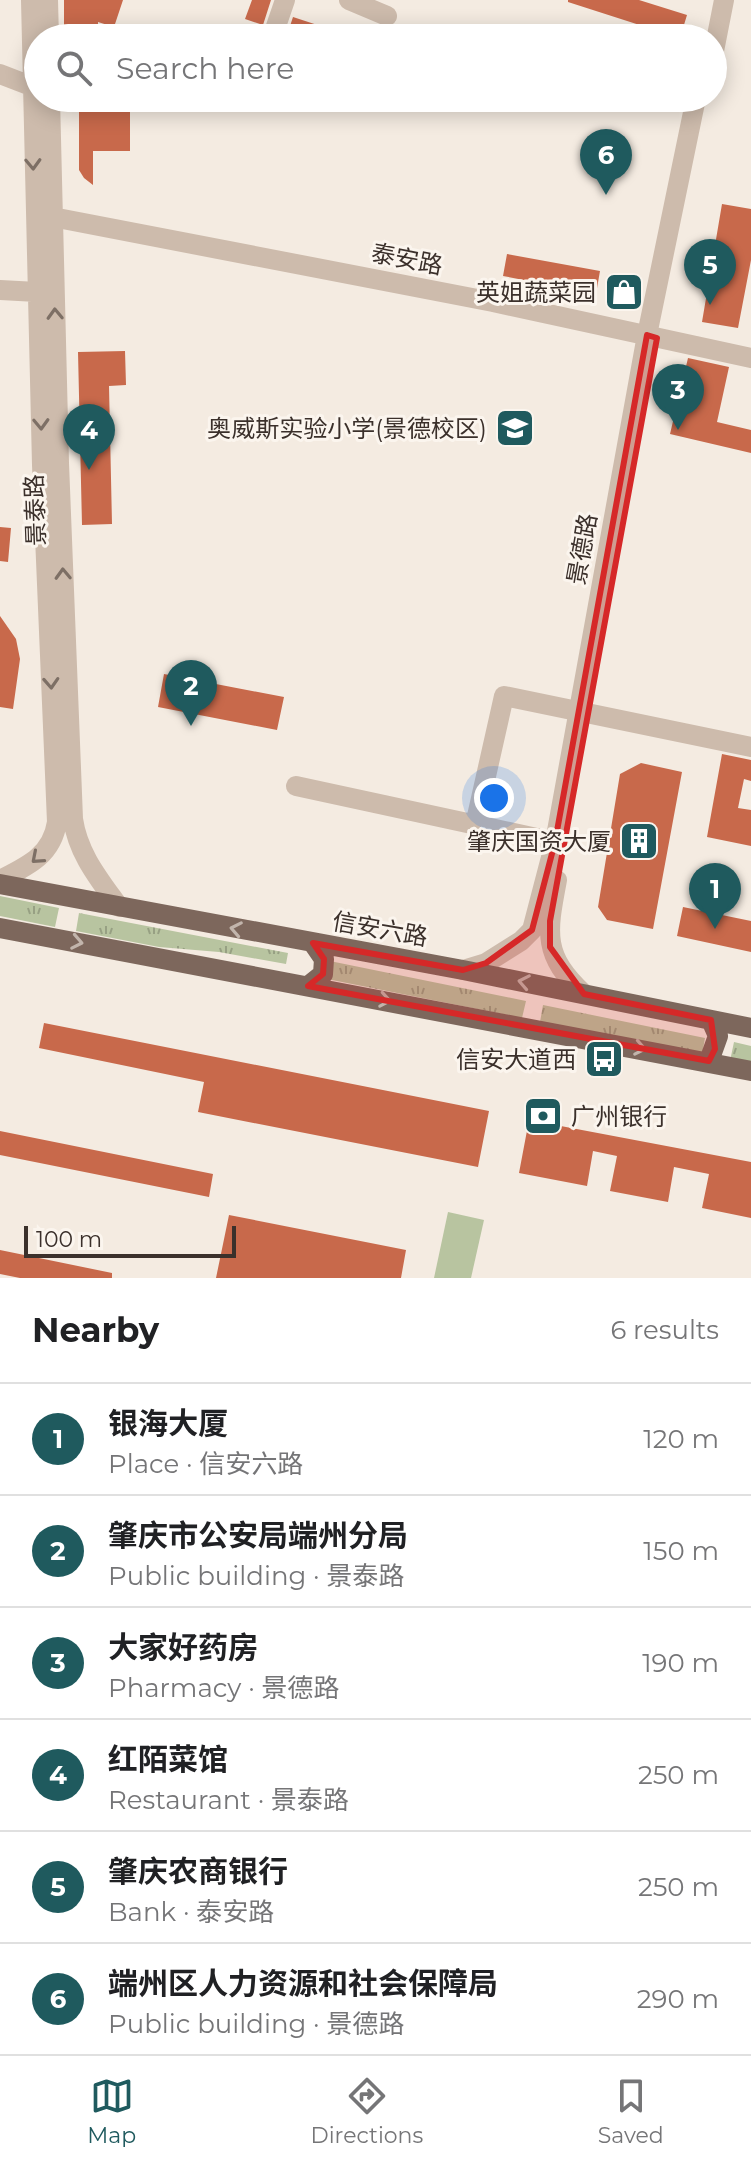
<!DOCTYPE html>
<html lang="en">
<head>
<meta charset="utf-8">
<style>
  :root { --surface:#fff; --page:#f2f2f2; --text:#202124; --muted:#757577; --line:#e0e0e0; --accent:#1f5a5e }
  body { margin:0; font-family:Montserrat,"Noto Sans SC",sans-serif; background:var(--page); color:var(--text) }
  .scale { position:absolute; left:24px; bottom:20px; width:212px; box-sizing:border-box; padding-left:8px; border:4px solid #3b302b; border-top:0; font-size:22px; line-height:28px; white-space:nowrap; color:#3b302b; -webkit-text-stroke:6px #fbf5ee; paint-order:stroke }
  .you { position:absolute; left:494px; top:798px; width:28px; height:28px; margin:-20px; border:6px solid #fff; border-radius:50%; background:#1a73e8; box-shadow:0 0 0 12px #1a73e833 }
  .badge { display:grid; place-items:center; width:52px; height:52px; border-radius:50%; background:var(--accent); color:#fff; font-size:26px; font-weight:700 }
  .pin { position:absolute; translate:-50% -66px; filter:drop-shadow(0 2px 4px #0008) }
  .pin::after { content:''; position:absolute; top:42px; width:28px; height:24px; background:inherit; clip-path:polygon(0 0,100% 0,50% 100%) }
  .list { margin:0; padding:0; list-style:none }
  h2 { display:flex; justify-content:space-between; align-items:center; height:104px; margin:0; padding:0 32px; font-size:34px }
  h2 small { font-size:26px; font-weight:400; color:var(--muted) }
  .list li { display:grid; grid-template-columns:52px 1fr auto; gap:24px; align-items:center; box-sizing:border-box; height:112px; padding:0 32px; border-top:2px solid var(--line) }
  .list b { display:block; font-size:30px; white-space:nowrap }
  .list p { margin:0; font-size:26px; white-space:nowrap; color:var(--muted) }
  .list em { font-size:26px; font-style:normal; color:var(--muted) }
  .icon { flex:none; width:44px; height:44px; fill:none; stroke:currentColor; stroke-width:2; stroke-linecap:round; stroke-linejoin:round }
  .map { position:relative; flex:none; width:751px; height:1278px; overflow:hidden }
  .search { position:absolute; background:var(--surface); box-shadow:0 4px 20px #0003; left:24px; right:24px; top:24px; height:88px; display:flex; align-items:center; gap:20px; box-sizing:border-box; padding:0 28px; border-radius:44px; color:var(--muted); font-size:30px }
  .sheet { height:776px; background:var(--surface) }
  nav { display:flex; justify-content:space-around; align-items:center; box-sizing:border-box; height:112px; border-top:2px solid var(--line); background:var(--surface); font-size:22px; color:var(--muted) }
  nav a { display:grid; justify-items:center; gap:4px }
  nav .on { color:var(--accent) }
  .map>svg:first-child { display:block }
  .grass { fill:url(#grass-tufts) }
  .pitch { fill:#b8c4a0 }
  .building { fill:#c8694b }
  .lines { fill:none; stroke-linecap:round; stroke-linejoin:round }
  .minor { stroke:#cdbbac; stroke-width:20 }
  .major { stroke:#7d675c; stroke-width:20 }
  .oneway { stroke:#7d6f65 }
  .oneway2 { stroke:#c2b5ac }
  .marked { fill:#d62828; fill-opacity:0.2; stroke:#d62828; stroke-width:6; stroke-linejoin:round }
  .labels { text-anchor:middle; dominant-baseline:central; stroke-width:6; stroke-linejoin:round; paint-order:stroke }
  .street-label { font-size:24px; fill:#3b302b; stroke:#fbf5ee }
  .poi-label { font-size:24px; fill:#3b302b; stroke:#fbf5ee; text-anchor:end }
</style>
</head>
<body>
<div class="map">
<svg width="751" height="1278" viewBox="0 0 751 1278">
  <defs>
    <pattern id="grass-tufts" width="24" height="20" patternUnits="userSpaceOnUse" patternTransform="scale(2)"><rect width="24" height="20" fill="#b8c4a0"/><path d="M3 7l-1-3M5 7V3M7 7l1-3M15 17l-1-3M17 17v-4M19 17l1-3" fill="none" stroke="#97a083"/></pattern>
  </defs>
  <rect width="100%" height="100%" fill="#f4ebe1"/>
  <path class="grass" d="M0 896 59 908 55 927 0 916Z
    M79 913 288 953 286 964 219 952 159 947 76 931Z
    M320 959 526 1001 522 1018 317 977Z
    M543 1005 705 1038 702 1055 540 1022Z
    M734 1042 751 1046V1064L730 1061Z"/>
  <path class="pitch" d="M448 1212 484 1220 471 1278H434Z"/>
  <path class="building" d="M64 0H123L114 27 98 22V38H64Z
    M252 0H271L263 25 245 19Z
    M568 0H639L687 15 680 38 568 2Z
    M293 17 351 36 350 38H286Z
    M79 98H130V151H93V185L84 178 79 170Z
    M722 204 751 209V260L738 328 702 322Z
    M507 254 600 271 596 294 503 276Z
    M125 351 126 385 109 386 112 524 82 525 78 352Z
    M688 358 729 367 717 422 751 430V453L670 434Z
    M0 527 11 528 8 562 0 561Z
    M0 616 16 639 20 659 13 709 0 707Z
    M164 674 284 697 277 730 158 707Z
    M722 754 751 760V781L744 779 738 808 751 810V846L707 837Z
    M641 763 682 772 653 929 607 920 598 907 620 774Z
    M683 907 751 921V952L677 936Z
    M44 1023 489 1111 478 1167 198 1112 204 1082 39 1048Z
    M529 1120 751 1162V1218L702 1208 709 1174 674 1167 668 1202 610 1191 617 1156 593 1151 587 1186 519 1173Z
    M0 1131 213 1174 209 1197 0 1155Z
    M229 1215 406 1250 401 1278H216Z
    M0 1250 112 1273V1278H20L0 1274Z"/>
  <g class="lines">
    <path class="minor" d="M48 0 49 38
      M349 0 387 16
      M272 38 285 0
      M713 56 724 0
      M0 74 31 86
      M50 98 59 463 73 819C78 854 99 879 119 907
      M42 215 493 302 751 358
      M0 290 37 292
      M296 786 555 842
      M475 825 504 696 751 747
      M0 880C28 866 52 855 57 822L42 465 31 0
      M557 880C547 933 542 955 584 994
      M463 970 486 963 521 941 532 930 555 842 647 335 696 98"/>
    <path class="major" d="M0 884 463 970 751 1028
      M0 928 751 1071
      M308 986 323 974 324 959 313 943
      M709 1061 718 1036 711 1020"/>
  </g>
  <defs><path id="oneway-chevron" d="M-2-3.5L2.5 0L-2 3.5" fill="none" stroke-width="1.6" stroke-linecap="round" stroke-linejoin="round" transform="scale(2)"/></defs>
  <g class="oneway">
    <use href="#oneway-chevron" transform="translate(33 164) rotate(88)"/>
    <use href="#oneway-chevron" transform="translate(55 314) rotate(-92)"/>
    <use href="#oneway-chevron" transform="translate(41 424) rotate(88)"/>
    <use href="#oneway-chevron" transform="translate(63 574) rotate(-92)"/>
    <use href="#oneway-chevron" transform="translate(51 683) rotate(87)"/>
    <use href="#oneway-chevron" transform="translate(37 858) rotate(139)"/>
  </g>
  <g class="oneway2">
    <use href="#oneway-chevron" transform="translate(236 929) rotate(-169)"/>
    <use href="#oneway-chevron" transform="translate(77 942) rotate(11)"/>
    <use href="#oneway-chevron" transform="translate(524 982) rotate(-169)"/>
    <use href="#oneway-chevron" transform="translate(385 1000) rotate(10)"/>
    <use href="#oneway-chevron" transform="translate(640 1048) rotate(11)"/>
  </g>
  <path class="marked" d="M647 335 657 338 550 921V947L584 994 711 1020 715 1049 709 1061 308 986 323 974 324 959 313 943 463 970 486 963 532 930 555 842Z"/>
  <defs>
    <g id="shop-square" transform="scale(2)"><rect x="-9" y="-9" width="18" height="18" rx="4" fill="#1f5a5e" stroke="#fbf5ee"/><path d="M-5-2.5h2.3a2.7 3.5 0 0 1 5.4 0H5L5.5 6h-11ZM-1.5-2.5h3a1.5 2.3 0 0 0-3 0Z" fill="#fff"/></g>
    <g id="school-square" transform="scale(2)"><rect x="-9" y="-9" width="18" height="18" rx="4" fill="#1f5a5e" stroke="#fbf5ee"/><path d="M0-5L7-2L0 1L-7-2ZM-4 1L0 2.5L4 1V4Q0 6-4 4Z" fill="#fff"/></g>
    <g id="building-square" transform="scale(2)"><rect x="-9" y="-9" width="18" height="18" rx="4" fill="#1f5a5e" stroke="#fbf5ee"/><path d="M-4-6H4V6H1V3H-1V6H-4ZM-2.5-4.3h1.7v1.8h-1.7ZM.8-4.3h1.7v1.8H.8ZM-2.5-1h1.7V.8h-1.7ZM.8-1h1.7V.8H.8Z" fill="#fff"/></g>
    <g id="bus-square" transform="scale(2)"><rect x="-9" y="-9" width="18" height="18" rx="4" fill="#1f5a5e" stroke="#fbf5ee"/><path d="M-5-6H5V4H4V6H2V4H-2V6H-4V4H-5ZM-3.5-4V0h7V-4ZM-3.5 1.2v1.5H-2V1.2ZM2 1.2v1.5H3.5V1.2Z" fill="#fff"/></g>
    <g id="bank-square" transform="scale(2)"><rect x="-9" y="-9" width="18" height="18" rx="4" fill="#1f5a5e" stroke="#fbf5ee"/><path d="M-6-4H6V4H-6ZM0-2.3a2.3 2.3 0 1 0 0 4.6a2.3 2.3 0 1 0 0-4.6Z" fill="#fff"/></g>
  </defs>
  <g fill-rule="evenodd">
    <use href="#shop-square" x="624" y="292"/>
    <use href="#school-square" x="515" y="428"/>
    <use href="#building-square" x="639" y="841"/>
    <use href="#bus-square" x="604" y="1059"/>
    <use href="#bank-square" x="543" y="1116"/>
  </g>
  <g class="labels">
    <g class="street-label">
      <text transform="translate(407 259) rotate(11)">泰安路</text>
      <text transform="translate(35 510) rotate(-92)">景泰路</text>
      <text transform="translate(582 549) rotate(-80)">景德路</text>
      <text transform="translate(380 929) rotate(10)">信安六路</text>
    </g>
    <g class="poi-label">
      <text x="596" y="292">英姐蔬菜园</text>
      <text x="487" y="428">奥威斯实验小学(景德校区)</text>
      <text x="611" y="841">肇庆国资大厦</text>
      <text x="576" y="1059">信安大道西</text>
      <text x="571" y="1116" text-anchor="start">广州银行</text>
    </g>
  </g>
</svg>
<div class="scale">100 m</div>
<div class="you"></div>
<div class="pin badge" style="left:715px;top:929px">1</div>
<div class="pin badge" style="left:191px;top:726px">2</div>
<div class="pin badge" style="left:678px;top:430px">3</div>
<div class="pin badge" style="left:89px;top:470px">4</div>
<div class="pin badge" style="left:710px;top:305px">5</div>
<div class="pin badge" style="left:606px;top:195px">6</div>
<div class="search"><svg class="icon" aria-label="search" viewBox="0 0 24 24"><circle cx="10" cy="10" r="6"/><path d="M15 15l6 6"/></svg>Search here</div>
</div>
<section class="sheet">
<h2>Nearby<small>6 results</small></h2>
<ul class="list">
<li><span class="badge">1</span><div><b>银海大厦</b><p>Place · 信安六路</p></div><em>120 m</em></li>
<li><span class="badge">2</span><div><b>肇庆市公安局端州分局</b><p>Public building · 景泰路</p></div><em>150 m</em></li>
<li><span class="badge">3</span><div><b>大家好药房</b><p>Pharmacy · 景德路</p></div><em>190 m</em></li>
<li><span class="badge">4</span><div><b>红陌菜馆</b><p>Restaurant · 景泰路</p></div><em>250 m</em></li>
<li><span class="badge">5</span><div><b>肇庆农商银行</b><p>Bank · 泰安路</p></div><em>250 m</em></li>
<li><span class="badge">6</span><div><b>端州区人力资源和社会保障局</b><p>Public building · 景德路</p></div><em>290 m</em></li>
</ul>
</section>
<nav>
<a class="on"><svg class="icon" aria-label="map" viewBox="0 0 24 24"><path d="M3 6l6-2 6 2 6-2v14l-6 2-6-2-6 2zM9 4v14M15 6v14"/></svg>Map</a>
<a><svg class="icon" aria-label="directions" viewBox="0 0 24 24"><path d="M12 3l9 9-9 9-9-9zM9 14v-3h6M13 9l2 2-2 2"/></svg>Directions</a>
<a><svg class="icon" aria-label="saved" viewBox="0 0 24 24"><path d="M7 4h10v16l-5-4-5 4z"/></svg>Saved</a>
</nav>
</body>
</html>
